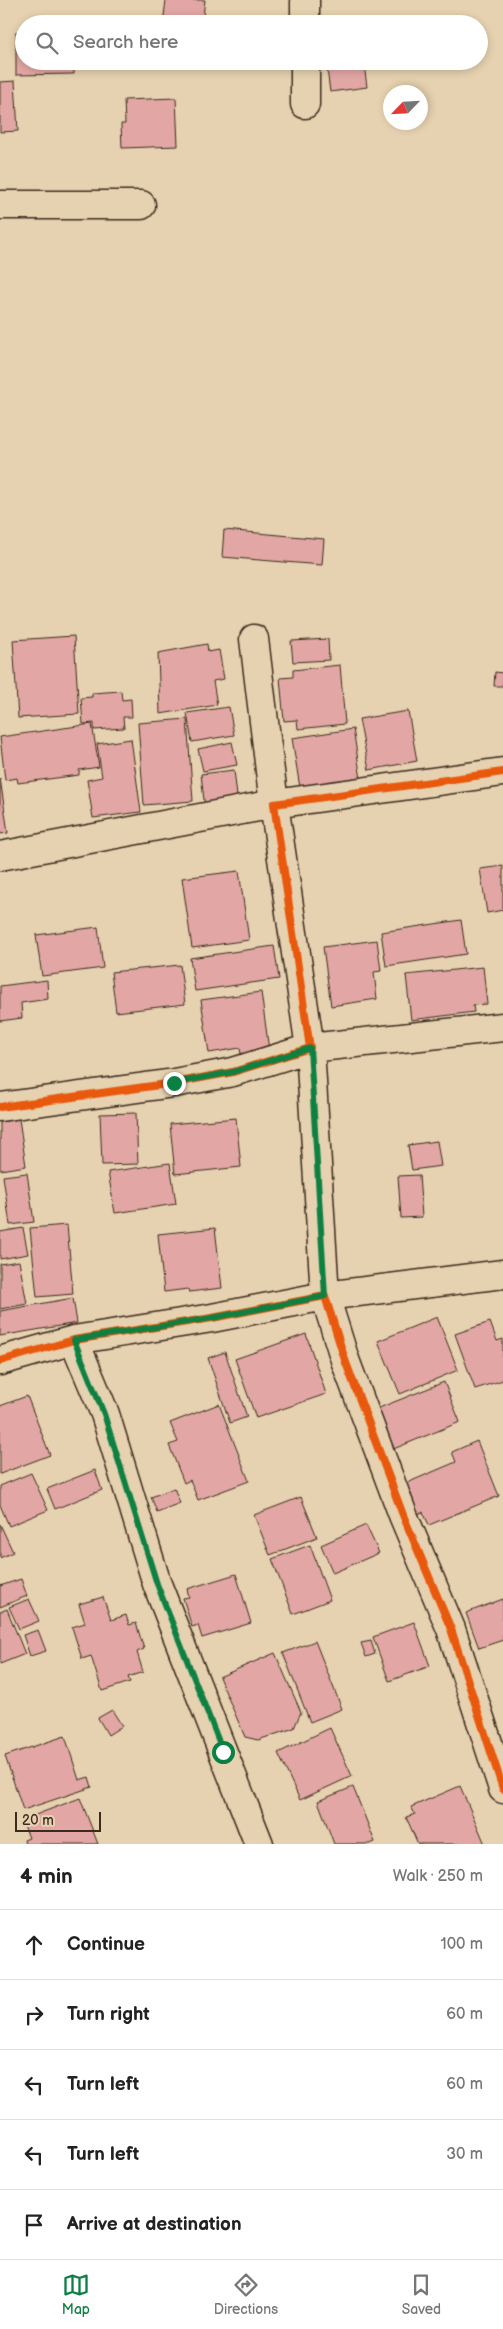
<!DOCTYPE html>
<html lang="en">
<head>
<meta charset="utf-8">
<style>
  :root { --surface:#fff; --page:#f6f6f6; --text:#222; --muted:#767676; --line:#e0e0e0; --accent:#0b8043 }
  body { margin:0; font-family:"Balsamiq Sans",sans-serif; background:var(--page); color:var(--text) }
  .compass { position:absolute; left:383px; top:85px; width:45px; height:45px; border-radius:50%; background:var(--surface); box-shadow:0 2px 8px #0003; rotate:245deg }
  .scale { position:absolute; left:15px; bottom:12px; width:86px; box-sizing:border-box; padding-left:5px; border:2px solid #3b2a1e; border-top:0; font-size:14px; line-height:18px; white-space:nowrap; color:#3b2a1e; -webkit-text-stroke:4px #e6d2b0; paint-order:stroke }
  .stop { position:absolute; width:15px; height:15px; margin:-11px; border:4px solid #0b8043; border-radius:50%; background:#fff }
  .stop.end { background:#0b8043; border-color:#fff; box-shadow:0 1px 5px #0008 }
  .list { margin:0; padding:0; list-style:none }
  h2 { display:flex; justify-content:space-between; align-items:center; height:65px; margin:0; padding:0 20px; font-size:21px }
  h2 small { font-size:16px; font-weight:400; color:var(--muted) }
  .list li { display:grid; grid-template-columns:32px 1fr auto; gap:15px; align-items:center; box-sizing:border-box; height:70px; padding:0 20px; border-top:1px solid var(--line) }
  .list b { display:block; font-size:19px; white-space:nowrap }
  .list em { font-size:16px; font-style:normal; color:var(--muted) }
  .icon { flex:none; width:28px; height:28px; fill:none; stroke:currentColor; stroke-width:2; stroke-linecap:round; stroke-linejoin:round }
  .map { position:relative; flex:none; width:503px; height:1844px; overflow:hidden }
  .search { position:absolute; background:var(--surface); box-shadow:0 2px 8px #0003; left:15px; right:15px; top:15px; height:55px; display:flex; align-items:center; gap:12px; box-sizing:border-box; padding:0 18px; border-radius:28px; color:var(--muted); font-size:19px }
  .sheet { height:415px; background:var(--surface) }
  nav { display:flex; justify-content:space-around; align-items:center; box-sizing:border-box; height:70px; border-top:1px solid var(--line); background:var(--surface); font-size:14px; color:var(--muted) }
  nav a { display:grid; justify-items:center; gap:2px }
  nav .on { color:var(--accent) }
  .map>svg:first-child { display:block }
  .building { fill:#e2a7a4; stroke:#3b2a1e }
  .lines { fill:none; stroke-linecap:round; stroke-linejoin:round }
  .minor-casing { stroke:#3b2a1e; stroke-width:31 }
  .minor { stroke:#e6d2b0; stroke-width:28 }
  .cycleway-casing { stroke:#e6d2b0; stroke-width:11 }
  .cycleway { stroke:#e8590c; stroke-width:8 }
  .route { stroke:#0b8043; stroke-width:6 }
</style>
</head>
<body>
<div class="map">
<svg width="503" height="1844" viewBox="0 0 503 1844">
  <rect width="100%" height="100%" fill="#e6d2b0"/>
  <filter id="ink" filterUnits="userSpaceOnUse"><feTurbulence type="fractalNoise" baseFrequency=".02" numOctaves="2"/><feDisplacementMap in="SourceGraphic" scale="10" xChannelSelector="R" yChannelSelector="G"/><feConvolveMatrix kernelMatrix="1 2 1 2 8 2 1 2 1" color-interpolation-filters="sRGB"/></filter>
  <g filter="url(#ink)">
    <path class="building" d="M166 0H205L202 24H163Z
      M16 32H24V61H74V74L16 75Z
      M364 64 367 87 330 92 327 69Z
      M15 81 18 131 0 132V82Z
      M176 98 178 146 122 148 121 124H125L124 100Z
      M224 530 324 539 322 565 222 557Z
      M74 636 79 714 18 718 13 640Z
      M328 639 329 660 293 662 291 641Z
      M207 644 208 652 219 650 224 679 213 681 217 705 160 714 158 653Z
      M340 665 345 724 298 729 297 720 284 721 280 678 293 677V670Z
      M495 672 503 673V686H494Z
      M121 691 122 700 131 699 132 717H123L124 728 94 730V723L83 724 81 698 92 697V693Z
      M229 707 234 735 192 742 187 713Z
      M408 711 417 761 369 770 359 719Z
      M187 719 193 801 144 805 138 723Z
      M92 724 99 767 79 770V775L18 783 17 778 5 780 0 737Z
      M353 729 361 779 300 788 292 738Z
      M131 739 141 812 93 818 87 780 102 777 97 744Z
      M232 742 237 765 203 771 198 749Z
      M234 770 238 805 205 809 201 774Z
      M0 778 8 833 0 834Z
      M503 866V910L487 913 480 869Z
      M239 871 249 940 192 948 182 878Z
      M461 920 466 954 386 966 381 932Z
      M98 927 103 968 42 976 36 935Z
      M377 940 381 971 374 972 377 999 331 1006 323 947Z
      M274 946 279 979 195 991 190 958Z
      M180 965 185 1004 116 1012 111 972Z
      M483 967 487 1004 473 1005 474 1012 411 1020 406 975Z
      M47 980 48 999 21 1003 22 1018 0 1021V986Z
      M261 992 269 1050 241 1054 240 1048 209 1053 201 1000Z
      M136 1113 138 1164 102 1165 100 1114Z
      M236 1118 241 1167 175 1174 170 1124Z
      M19 1119 26 1166 0 1170V1122Z
      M437 1141 441 1166 412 1170 408 1145Z
      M170 1163 176 1204 115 1213 108 1172Z
      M27 1173 34 1222 10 1225 3 1176Z
      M419 1175 422 1217 401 1218 398 1176Z
      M67 1225 73 1294 37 1297 30 1228Z
      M23 1228 28 1254 0 1259V1232Z
      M215 1228 222 1288 189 1292 188 1289 164 1292 158 1234Z
      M19 1261 27 1304 0 1309V1264Z
      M73 1298 77 1323 0 1336V1311Z
      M437 1317 458 1370 400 1394 378 1341Z
      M490 1322 497 1341 503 1339V1380L475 1389 455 1334Z
      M306 1334 326 1394 256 1418 235 1359Z
      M225 1352 247 1417 230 1423 208 1358Z
      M444 1382 460 1422 386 1452 369 1412Z
      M27 1396 50 1455 0 1474V1406Z
      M219 1404 249 1481 198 1500 190 1480 184 1483 169 1445 178 1442 170 1423Z
      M477 1441 499 1496 429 1525 423 1512 415 1515 402 1485 456 1462 452 1452Z
      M95 1470 102 1490 55 1509 47 1489Z
      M31 1473 48 1510 9 1526 0 1505V1486Z
      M174 1488 180 1503 157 1512 151 1497Z
      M301 1497 317 1537 270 1555 254 1515Z
      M0 1524 13 1552 0 1558Z
      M366 1525 379 1553 333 1573 321 1545Z
      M310 1545 330 1600 293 1614 272 1559Z
      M236 1574 251 1623 202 1638 198 1625 192 1627 183 1598 189 1597 187 1589Z
      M21 1579 27 1596 0 1607V1586Z
      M103 1597 111 1620 126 1615 129 1625 136 1623 144 1649 137 1652 143 1672 128 1677 130 1682 102 1691 91 1656 82 1659 72 1627 85 1623 79 1604Z
      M29 1599 39 1621 19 1629 9 1607Z
      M503 1599V1640L479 1648 466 1613Z
      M7 1609 25 1654 0 1664V1612Z
      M414 1622 430 1666 389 1681 373 1637Z
      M38 1630 46 1651 30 1656 23 1635Z
      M315 1641 342 1709 310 1722 283 1653Z
      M371 1641 375 1654 366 1657 361 1643Z
      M275 1653 301 1712 294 1728 258 1740 245 1737 219 1677Z
      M112 1710 122 1726 108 1735 98 1718Z
      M330 1728 352 1776 300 1800 278 1753Z
      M65 1736 79 1780 89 1777 92 1787 23 1810 5 1756Z
      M460 1786 485 1844H418L406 1817 415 1814 411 1807Z
      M353 1787 375 1842 370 1844H334L318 1801Z
      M80 1798 98 1844H25L24 1840 29 1838 22 1820Z"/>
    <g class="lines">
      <g class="minor-casing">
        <path id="minor" d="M305 0V24
          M305 61V104
          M0 205H141
          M0 856 274 804 254 639
          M503 1027 310 1048 325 1296 503 1274
          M0 1107 174 1083 233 1072 310 1048 274 804 503 772
          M74 1340 105 1414 157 1584 259 1844
          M0 1361 74 1340 212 1318 325 1296 345 1360 403 1515 451 1629 503 1789"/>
      </g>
      <use href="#minor" class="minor"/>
      <g class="cycleway-casing">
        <path id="cycleway" d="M0 1107 174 1083 233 1072 310 1048 274 804 503 772
          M0 1361 74 1340 212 1318 325 1296 345 1360 403 1515 451 1629 503 1789"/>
      </g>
      <use href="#cycleway" class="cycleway"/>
    </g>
  </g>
  <g class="lines" filter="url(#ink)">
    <path class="route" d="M174 1083 233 1072 310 1048 325 1296 212 1318 74 1340 104 1414 157 1584 223 1752"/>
  </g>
</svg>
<svg class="compass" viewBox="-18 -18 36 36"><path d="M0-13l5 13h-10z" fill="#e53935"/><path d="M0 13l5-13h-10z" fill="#767676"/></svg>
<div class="scale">20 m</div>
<div class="stop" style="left:223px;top:1752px"></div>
<div class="stop end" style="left:174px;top:1083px"></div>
<div class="search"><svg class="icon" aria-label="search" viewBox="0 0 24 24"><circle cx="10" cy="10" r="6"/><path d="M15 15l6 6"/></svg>Search here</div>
</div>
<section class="sheet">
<h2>4 min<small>Walk · 250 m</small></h2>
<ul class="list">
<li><svg class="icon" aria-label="ahead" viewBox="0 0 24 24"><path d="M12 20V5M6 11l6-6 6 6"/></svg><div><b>Continue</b></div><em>100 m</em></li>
<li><svg class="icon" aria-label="right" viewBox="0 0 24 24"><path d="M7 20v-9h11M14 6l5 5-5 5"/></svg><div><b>Turn right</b></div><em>60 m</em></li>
<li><svg class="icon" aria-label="left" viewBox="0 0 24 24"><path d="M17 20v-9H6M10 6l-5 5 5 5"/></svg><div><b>Turn left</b></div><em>60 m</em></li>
<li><svg class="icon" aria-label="left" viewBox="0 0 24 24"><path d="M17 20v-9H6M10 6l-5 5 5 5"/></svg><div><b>Turn left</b></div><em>30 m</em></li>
<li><svg class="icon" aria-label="arrive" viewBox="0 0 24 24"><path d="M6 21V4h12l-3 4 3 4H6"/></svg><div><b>Arrive at destination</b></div></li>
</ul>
</section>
<nav>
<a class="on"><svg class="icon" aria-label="map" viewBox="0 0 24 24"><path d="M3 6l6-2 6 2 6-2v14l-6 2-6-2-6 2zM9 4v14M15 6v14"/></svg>Map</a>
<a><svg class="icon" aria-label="directions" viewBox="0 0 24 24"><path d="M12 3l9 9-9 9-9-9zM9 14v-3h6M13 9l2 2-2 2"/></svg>Directions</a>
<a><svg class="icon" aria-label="saved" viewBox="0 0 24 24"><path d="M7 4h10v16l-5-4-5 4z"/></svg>Saved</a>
</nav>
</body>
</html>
